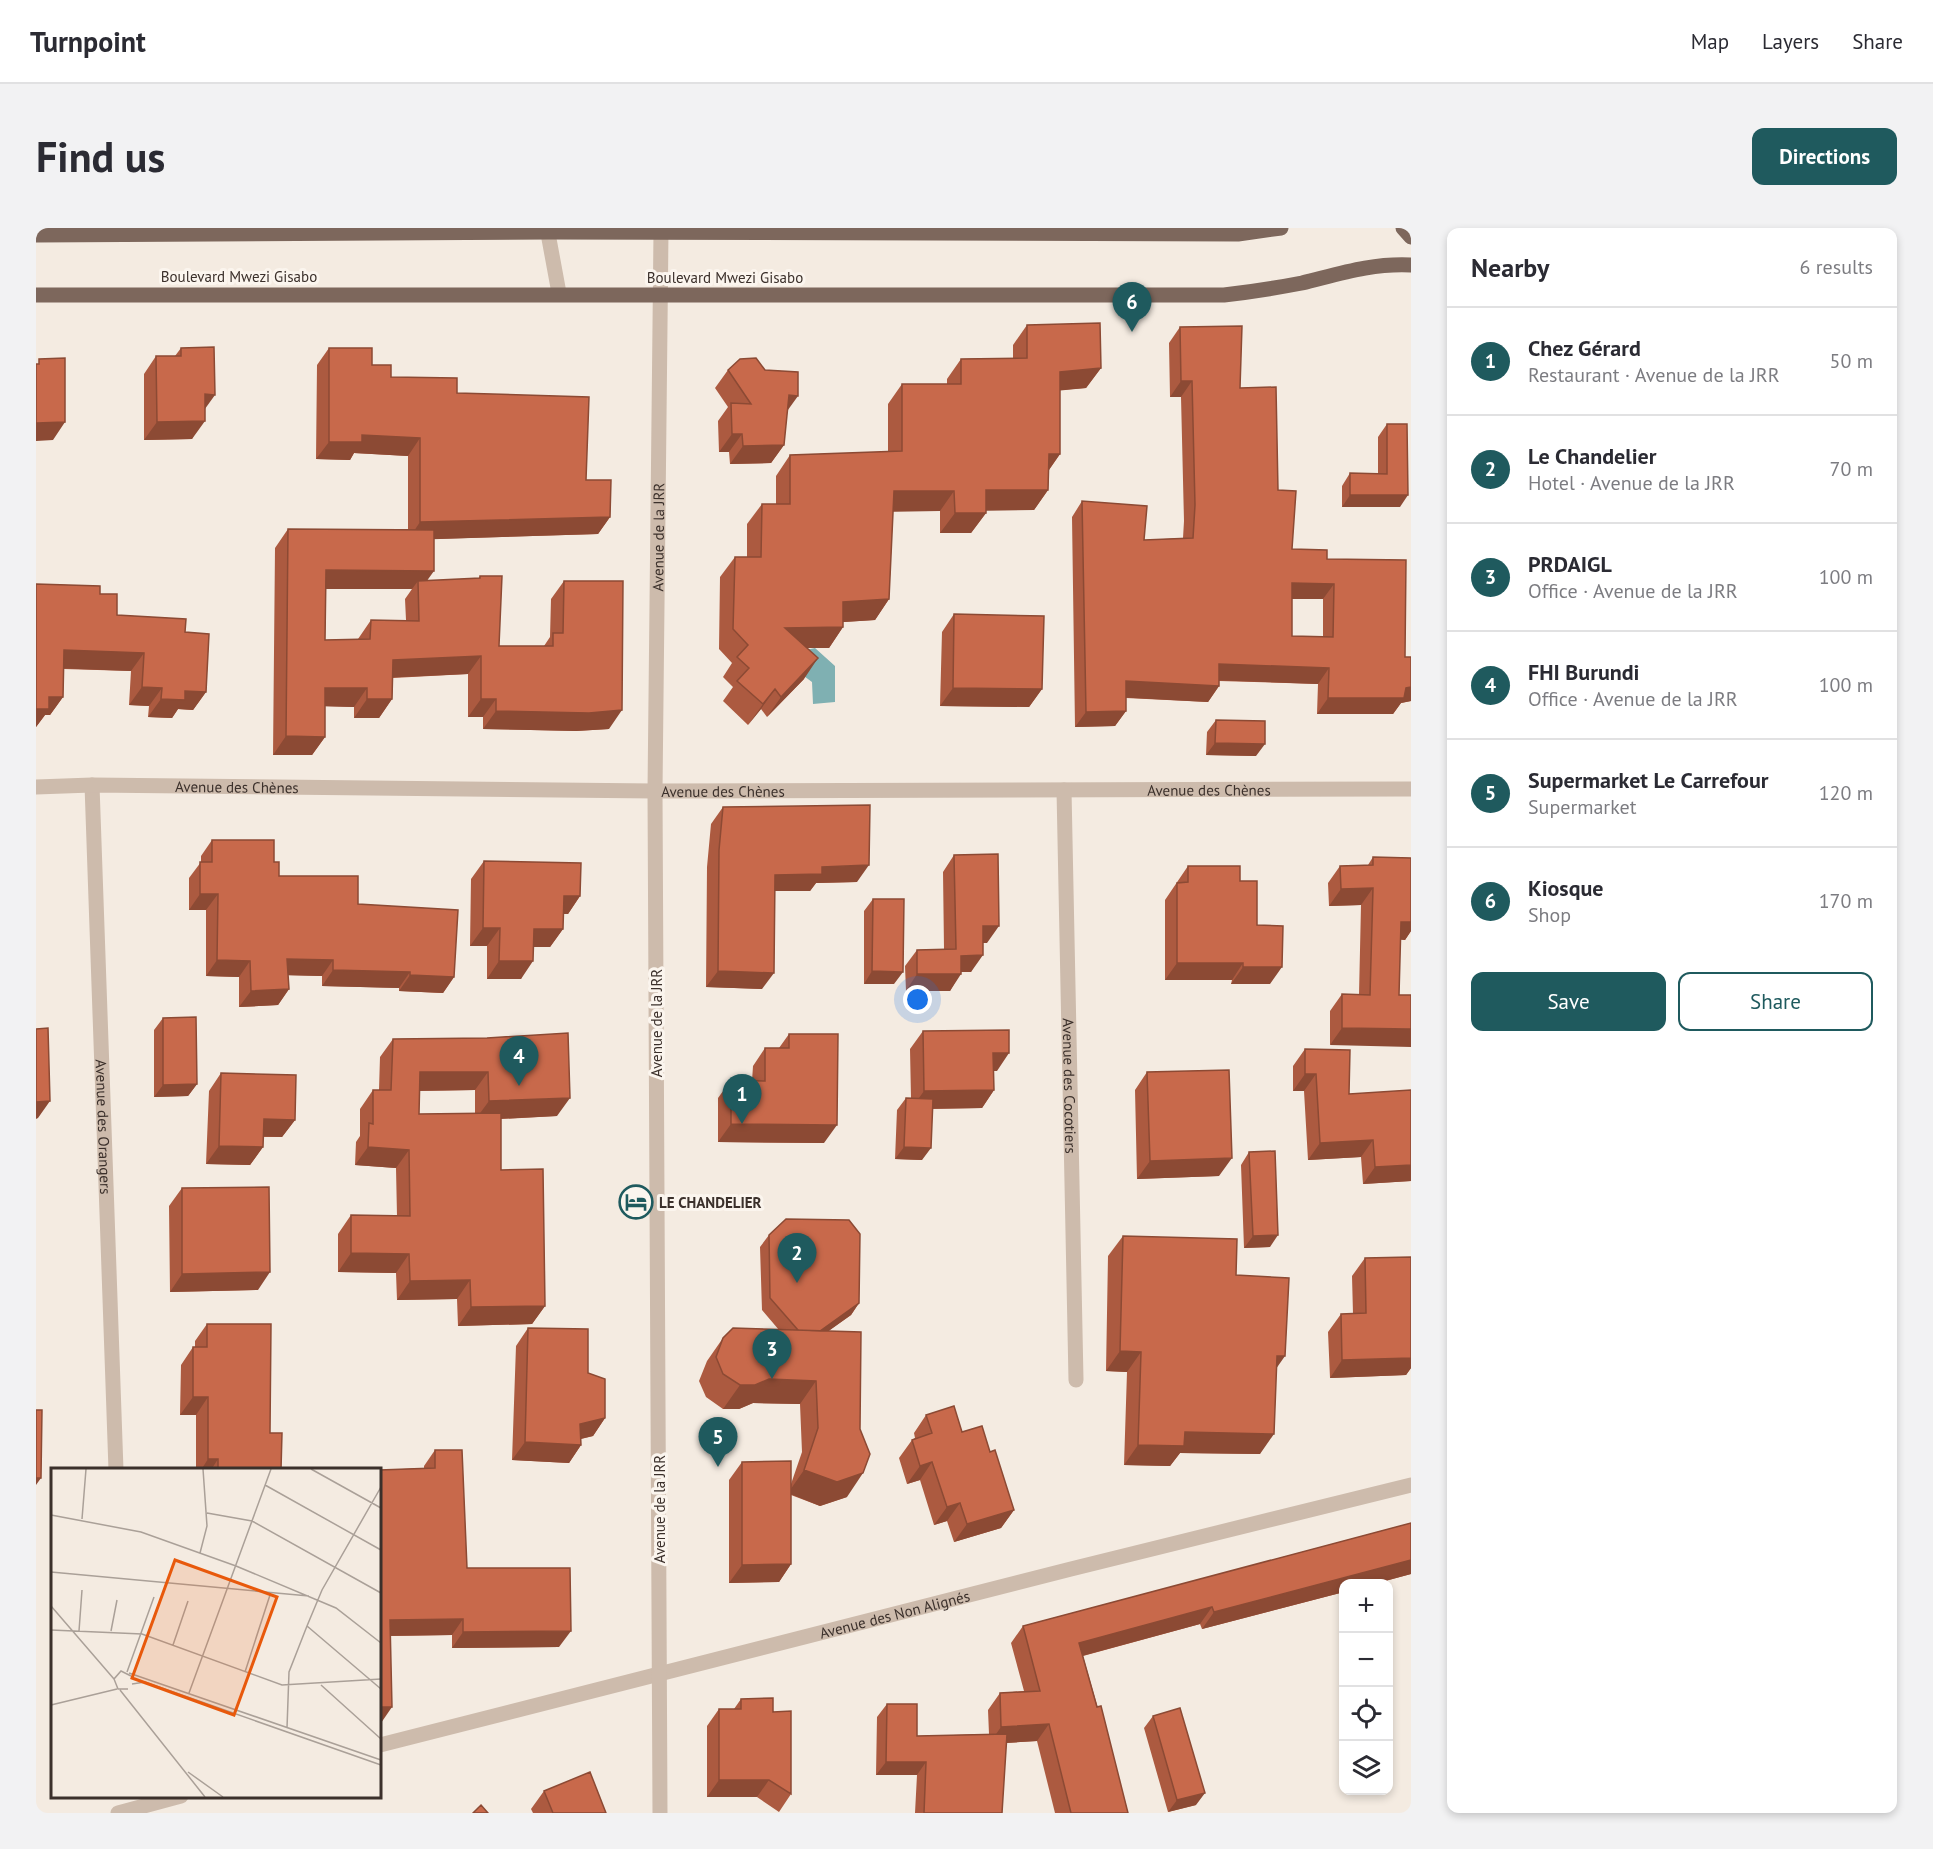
<!DOCTYPE html>
<html lang="en">
<head>
<meta charset="utf-8">
<style>
  :root { --surface:#fff; --page:#f2f2f3; --text:#2b2b33; --muted:#7c7c81; --line:#e1e1e2; --accent:#1f5a5e }
  body { margin:0; font-family:"PT Sans",sans-serif; background:var(--page); color:var(--text) }
  .controls { position:absolute; right:18px; bottom:18px; display:grid; overflow:hidden; border-radius:12px; box-shadow:0 3px 9px #0003 }
  .controls button { width:54px; height:54px; display:grid; place-items:center; padding:0; border:0; border-bottom:2px solid var(--line); background:var(--surface); color:var(--text); font:30px sans-serif }
  .you { position:absolute; left:882px; top:772px; width:21px; height:21px; margin:-15px; border:4px solid #fff; border-radius:50%; background:#1a73e8; box-shadow:0 0 0 9px #1a73e833 }
  .badge { display:grid; place-items:center; width:39px; height:39px; border-radius:50%; background:var(--accent); color:#fff; font-size:20px; font-weight:700 }
  .pin { position:absolute; translate:-50% -50px; filter:drop-shadow(0 2px 3px #0008) }
  .pin::after { content:''; position:absolute; top:32px; width:21px; height:18px; background:inherit; clip-path:polygon(0 0,100% 0,50% 100%) }
  .list { margin:0; padding:0; list-style:none }
  h2 { display:flex; justify-content:space-between; align-items:center; height:78px; margin:0; padding:0 24px; font-size:26px }
  h2 small { font-size:20px; font-weight:400; color:var(--muted) }
  .list li { display:grid; grid-template-columns:39px 1fr auto; gap:18px; align-items:center; box-sizing:border-box; height:108px; padding:0 24px; border-top:2px solid var(--line) }
  .list b { display:block; font-size:22px; white-space:nowrap }
  .list p { margin:0; font-size:20px; white-space:nowrap; color:var(--muted) }
  .list em { font-size:20px; font-style:normal; color:var(--muted) }
  .actions { display:flex; gap:12px; padding:18px 24px }
  .actions a { flex:1; padding:14px 0; border:2px solid var(--accent); border-radius:12px; text-align:center; font-size:21px; color:var(--accent) }
  .actions .main { background:var(--accent); color:#fff }
  .icon { flex:none; width:33px; height:33px; fill:none; stroke:currentColor; stroke-width:2; stroke-linecap:round; stroke-linejoin:round }
  .map { position:relative; flex:none; width:1375px; height:1585px; overflow:hidden; border-radius:12px }
  header { display:flex; align-items:center; gap:36px; box-sizing:border-box; height:84px; padding:0 30px; background:var(--surface); border-bottom:2px solid var(--line) }
  header strong { font-size:28px }
  nav { display:flex; gap:33px; margin-inline-start:auto; font-size:21px }
  .intro { display:flex; align-items:center; justify-content:space-between; box-sizing:border-box; height:144px; padding:0 36px }
  h1 { margin:0; font-size:42px }
  .button { padding:15px 27px; border-radius:12px; background:var(--accent); color:#fff; font-size:21px; font-weight:700 }
  main { display:flex; gap:36px; padding:0 36px }
  aside { flex:1; background:var(--surface); border-radius:12px; box-shadow:0 3px 9px #0003 }
  .map>svg:first-child { display:block }
  .water { fill:#7fb0b2 }
  .lines { fill:none; stroke-linecap:round; stroke-linejoin:round }
  .minor { stroke:#cdbbac; stroke-width:15 }
  .major { stroke:#7d675c; stroke-width:15 }
  .wall { fill:#ac5a40; fill-rule:evenodd }
  .shaded-wall { fill:#8c4a34 }
  .building { fill:#c8694b; stroke:#8c4a34; stroke-width:1.5; fill-rule:evenodd }
  .labels { text-anchor:middle; dominant-baseline:central; stroke-width:6; stroke-linejoin:round; paint-order:stroke }
  .street-label { font-size:15px; fill:#3b302b; stroke:#fbf5ee }
  .poi-label { font-size:15px; font-weight:bold; fill:#3b302b; stroke:#fbf5ee; text-anchor:start }
  .inset-road { fill:none; stroke:#aaa098; stroke-width:1.5 }
  .view { fill:#e8590c; fill-opacity:0.15; stroke:#e8590c; stroke-width:3 }
  .inset-edge { fill:none; stroke:#3b302b; stroke-width:3 }
</style>
</head>
<body>
<header>
<strong>Turnpoint</strong>
<nav><a>Map</a><a>Layers</a><a>Share</a></nav>
</header>
<div class="intro"><h1>Find us</h1><a class="button">Directions</a></div>
<main>
<div class="map">
<svg width="1375" height="1585" viewBox="0 0 1375 1585">
  <rect width="100%" height="100%" fill="#f4ebe1"/>
  <path class="water" d="M779 420 799 438V474L777 476 776 454 753 437 765 423Z"/>
  <g class="lines">
    <g class="minor">
      <path d="M511 0 523 65"/>
      <path id="s1" d="M56 557 80 1242"/>
      <path id="s2" d="M0 559 56 557 619 563 1375 561"/>
      <path id="s3" d="M1028 562 1040 1152"/>
      <path id="s4" d="M344 1517 1035 1341 1375 1257"/>
      <path d="M82 1585 145 1568"/>
      <path id="s5" d="M624 1585 619 563 625 4"/>
    </g>
    <path class="major" d="M1367 0 1375 9
      M0 7 513 4 1202 6 1245 0
      M0 67H1188C1214 64 1240 60 1266 55 1303 46 1336 35 1375 37"/>
  </g>
  <path class="wall" d="M991 97 1065 140 1050 160 1024 162V226L1013 242 1012 262 998 282H950V285L935 305H904V283H857L853 371 839 392 807 394V399L793 420H771L768 451 731 489 725 481 712 497 687 473 697 459 687 449 696 435 683 421 684 349 699 329H711V296L726 276H740V248L754 227 852 224V176L866 156H911V151L925 131 977 130V117Z
    M1144 99 1204 160 1242 262 1256 321 1291 331 1369 429H1375V473L1365 475 1357 486H1281L1282 456 1183 453V458L1172 474 1090 470V483L1079 498 1039 499 1036 289 1046 273 1108 312 1147 310 1148 293 1145 169H1134L1133 115ZM1256 371H1287V409L1256 408Z
    M145 120 169 182 156 211 108 212V146L120 128H139Z
    M293 120 336 137 355 149 421 165 550 252 574 289 562 306 398 311 391 353 442 351 444 348 463 418H508L514 409 515 371 528 353 573 501 540 503 447 501V489H432V446L357 450 356 471 343 490H318V479L289 478V509L276 527H237L239 320 252 301H372V228L318 225 314 232 280 231 281 137ZM290 361H376L369 371 370 392H335L322 411 289 412Z
    M692 142 751 182 748 217 735 235 694 236 693 224H683L682 193 692 179 679 160Z
    M1351 196 1364 279H1306V258L1314 245 1342 246V209Z
    M0 356 64 358V366H81V387L150 391 149 404 173 406 170 464 157 482 142 481 136 490 112 489 113 478 93 477 95 443 28 441 27 469 14 487H9L0 499Z
    M918 386 1006 461 993 479 904 478 906 404Z
    M1180 492 1220 528 1170 527 1171 504Z
    M687 579 821 654 780 655 774 663H739L726 761 670 759 671 639 675 596Z
    M176 612 238 634 243 648 322 676 418 749 407 765 363 763V760L286 758V748L252 747 253 761 242 777 203 779V749L170 748V682H153V650L165 634V628Z
    M918 627 951 715H947L935 744H925L914 763H870L869 738 881 722 908 721 907 644Z
    M1337 629 1375 630V703L1369 712 1364 711 1363 767 1294 817V783L1306 766 1323 767 1325 677 1293 678 1292 655 1304 638 1332 637Z
    M448 633 544 668 532 686H527V701L514 719H498L485 751H451V718H434L435 651Z
    M1152 638 1204 653 1221 697 1234 756H1195L1196 752H1129V672Z
    M837 671 858 756H828V683Z
    M127 790 161 856 152 868 118 869V802Z
    M887 803 961 843H958V862L946 880 896 881 886 932 859 931 861 882 870 870H875L874 821Z
    M753 806 788 915 682 914V870L695 852 716 853 717 838 729 820H743Z
    M451 810 521 888 465 891V942L509 1078 496 1096 422 1098 421 1071 361 1072 360 1045 302 1044V1006L315 987 361 988 360 940 319 937 320 914 324 908V881L337 862H343L344 829 357 811ZM439 862V886H383V863Z
    M1269 821 1313 866 1375 953 1327 956 1325 929 1272 932 1268 863H1257V838Z
    M1111 844 1183 948 1101 951 1099 862Z
    M185 845 259 892 246 909H227V919L214 937 170 936 173 863Z
    M1213 924 1234 1019 1208 1020 1205 937Z
    M146 960 222 1062 134 1064 133 978Z
    M733 1007 823 1075 815 1087 792 1103 811 1269 784 1278 755 1267V1336L743 1354 693 1355V1252L706 1234 755 1256 766 1224 764 1176 717 1175 703 1181H687L670 1169 663 1153 671 1133 687 1110 743 1102 726 1082 724 1019Z
    M1087 1008 1200 1047 1241 1139 1224 1226 1144 1225 1134 1238 1088 1237 1091 1144 1070 1143 1072 1028Z
    M1375 1029V1140L1370 1147 1294 1150 1292 1104 1305 1086H1317L1316 1048 1329 1030Z
    M171 1096 234 1205 245 1242H160V1187H144L145 1137 157 1119H159V1113Z
    M492 1100 552 1145 569 1190 557 1208 545 1211V1217L533 1235 476 1232 480 1118Z
    M890 1187 926 1204 954 1224 978 1282 965 1300 918 1314 911 1293 898 1297 884 1252 871 1256 863 1230 876 1212 879 1210 878 1205Z
    M399 1222 431 1340 523 1419 416 1420V1407L355 1408 345 1495 344 1242 388 1240V1238Z
    M1375 1295V1346L1338 1356H1308V1364L1166 1401 1164 1396 1047 1428 1092 1585H1019L1001 1513 970 1515 966 1585H879L881 1547H840L841 1489 851 1476 881 1508 953 1506 952 1482 964 1465 988 1463 975 1415 987 1398Z
    M705 1471 737 1484 755 1566 743 1584 721 1569H671V1498L683 1481H698Z
    M1117 1488 1160 1577 1132 1584 1108 1500Z
    M508 1563 570 1585H497L495 1581Z"/>
  <path class="shaded-wall" d="M1065 140 1050 160 1009 164 1024 144Z
    M1145 153H1156L1145 169H1134Z
    M169 166 179 167 166 185Z
    M753 167 762 168 749 186Z
    M169 193 156 211 108 212 121 194Z
    M29 194 17 212 0 213V195Z
    M696 206H706L693 224H683Z
    M326 207 384 210 372 228 318 225 314 232 280 231 293 214Z
    M748 217 735 235 694 236 707 218Z
    M1013 226H1024L1010 246Z
    M950 262H1012L998 282 935 283Z
    M858 263H918L904 283 844 284Z
    M1314 267H1372L1364 279H1306Z
    M919 285H950L935 305H904Z
    M574 289 562 306 372 312 384 294Z
    M290 342 398 343 385 361 382 353 376 361H277Z
    M1256 355 1298 356 1287 371H1245Z
    M853 371 839 392 793 395 807 374Z
    M807 399 793 420H735L749 400Z
    M28 422 108 425 95 443 16 440Z
    M445 428 432 446 344 450 357 432Z
    M782 430 768 451 731 489 745 469Z
    M1183 436 1293 440 1282 456 1172 452Z
    M1090 453 1183 458 1172 474 1079 469Z
    M106 459 126 460 113 478 93 477Z
    M1375 459V473L1365 475 1357 486H1281L1292 470Z
    M289 460H331L318 479 276 478Z
    M917 460 1006 461 993 479 904 478Z
    M739 461 725 481 712 497 727 476Z
    M149 463 170 464 157 482 142 481 136 490 112 489 125 471Z
    M13 469H27L14 487H9L0 499V481Z
    M331 471H356L343 490H318Z
    M445 471H460L447 489H432Z
    M586 482 573 501 540 503 447 501 460 483Z
    M1090 483 1079 498 1039 499 1050 484Z
    M250 508 289 509 276 527H237Z
    M1179 515 1229 516 1220 528 1170 527Z
    M833 637 821 654 780 655 774 663H727L739 647 786 639Z
    M1337 660 1325 677 1293 678 1305 661Z
    M164 666H182L170 682H153Z
    M528 668H544L532 686H515Z
    M1365 694H1375V703L1369 712 1353 711Z
    M947 698H963L951 715H935Z
    M447 700H464L451 718H434Z
    M498 701H527L514 719H485Z
    M947 727 935 744H914L925 728Z
    M251 731 297 732 286 748 240 747Z
    M181 732 214 733 203 749 170 748Z
    M463 733H497L485 751H451Z
    M1141 735H1207L1196 752H1129Z
    M1207 739H1246L1234 756H1195Z
    M297 742 374 744 363 760 286 758Z
    M682 743 738 745 726 761 670 759Z
    M836 743 867 744 858 756H828Z
    M881 746H925L914 763H870Z
    M374 747 418 749 407 765 363 763Z
    M253 761 242 777 203 779 215 763Z
    M1306 800 1375 801V819L1294 817Z
    M957 825H973L961 843H945Z
    M384 844H452L439 862 371 863Z
    M1269 846H1280L1268 863H1257Z
    M161 856 152 868 118 869 127 857Z
    M958 862 946 880 875 881 888 863Z
    M534 870 521 888 439 892 453 873Z
    M14 873 2 890 0 891V874Z
    M228 891 259 892 246 909 215 908Z
    M695 896 801 897 788 915 682 914Z
    M1337 912 1325 929 1272 932 1284 915Z
    M183 918 227 919 214 937 170 936Z
    M332 919 373 922 360 940 319 937Z
    M868 919 895 920 886 932 859 931Z
    M1196 930 1183 948 1101 951 1114 933Z
    M1375 937V953L1327 956 1339 939Z
    M1242 1007 1234 1019 1208 1020 1217 1008Z
    M315 1025 373 1026 360 1045 302 1044Z
    M234 1044 222 1062 134 1064 146 1046Z
    M434 1052 421 1071 361 1072 374 1053Z
    M823 1075 815 1087 762 1125 771 1112Z
    M509 1078 496 1096 422 1098 435 1079Z
    M1084 1123 1105 1124 1091 1144 1070 1143Z
    M1241 1128H1249L1235 1148Z
    M1375 1130V1140L1370 1147 1294 1150 1306 1132Z
    M733 1151 780 1153 764 1176 717 1175 703 1181H687L704 1157Z
    M157 1169H172L160 1187H144Z
    M569 1190 557 1208 531 1214 544 1196Z
    M1149 1204 1238 1206 1224 1226 1144 1225 1134 1238 1088 1237 1102 1217Z
    M489 1214 545 1217 533 1235 476 1232Z
    M172 1231H182L175 1242H165Z
    M896 1234 884 1252 871 1256 884 1238Z
    M768 1242 827 1245 811 1269 784 1278 752 1265Z
    M0 1250H5L0 1257Z
    M924 1275 911 1293 898 1297 911 1279Z
    M978 1282 965 1300 918 1314 931 1296Z
    M1375 1332V1346L1338 1356H1308V1364L1166 1401 1178 1384Z
    M755 1336 743 1354 693 1355 706 1337Z
    M1176 1379 1164 1396 1031 1432 1043 1415Z
    M427 1391 416 1407 344 1408 354 1392Z
    M535 1403 523 1419 416 1420 427 1404Z
    M344 1479H356L345 1495H344Z
    M1013 1496 1001 1513 953 1516 965 1499Z
    M850 1534H890L881 1547H840Z
    M683 1552H733L721 1569H671Z
    M1169 1565 1160 1577 1132 1584 1141 1572Z"/>
  <path class="building" d="M1064 95 1065 140 1024 144V226H1013L1012 262H950V285H919L918 263H858L853 371 807 374V399L749 400 782 430 745 469 739 461 727 476 701 453 713 440 701 429 712 417 697 401 699 329H725L726 276H754V227L866 223V156H925V131L991 130V97Z
    M1206 98 1204 160 1240 159 1242 262 1260 263 1256 321 1291 322V331L1370 332 1369 429H1375V459L1370 460 1368 470H1292L1293 440 1183 436V458L1090 453V483L1050 484 1046 273 1111 278 1108 312 1157 310 1159 277 1156 153H1145L1144 99ZM1256 355 1298 356 1297 409 1256 408Z
    M178 119 179 167 169 166V193L121 194 120 128H145V120Z
    M293 120H336V137H355V149L421 150V165L553 169 550 252H575L574 289 384 294V210L326 207V214H293Z
    M29 130V194L0 195V136H3V131Z
    M720 130 729 142 762 144V168L753 167 748 217 707 218 706 206H696L695 175 715 176 692 142 704 131Z
    M1351 196H1371L1372 267H1314V245L1351 246Z
    M252 301 398 302V343L290 342 289 412 334 411 335 392 383 393 382 353 444 350V348H466L463 418H517V405H527L528 353H587L586 482 553 485 460 483V471H445V428L357 432 356 471H331V460H289V509L250 508Z
    M0 356 64 358V366H81V387L150 391 149 404 173 406 170 464 149 463V472L125 471 126 460 106 459 108 425 28 422 27 469H13V481H0Z
    M918 386 1008 388 1006 461 917 460Z
    M1180 492 1229 493V516L1179 515Z
    M834 577 833 637 786 639V646L739 647 738 745 682 743 683 622 687 579Z
    M176 612H238V634H243V648H322V676L422 682 418 749 374 747V744L297 742V732L251 731 253 761 215 763 214 733 181 732 182 666H164V634H176Z
    M962 626 963 698H947V727L925 728V746H881V722L920 721 918 627Z
    M1337 629 1375 630V694H1365L1363 767H1375V801L1306 800V766L1334 767 1337 660 1305 661 1304 638 1337 637Z
    M448 633 545 635 544 668H528L527 701H498L497 733H463L464 700H447Z
    M1152 638H1204V653H1221V697L1247 698 1246 739H1207V735H1141V655L1152 654Z
    M837 671H868L867 744 836 743Z
    M160 789 161 856 127 857V790Z
    M12 800 14 873 0 874V801Z
    M973 802V825H957L958 862 888 863 887 803Z
    M532 805 534 870 453 873 452 844H384L383 886 465 885V942L507 941 509 1078 435 1079 434 1052 374 1053 373 1026 315 1025V987L374 988 373 922 332 919 333 895 337 896V862H355L357 811 451 810Z
    M753 806H802L801 897 695 896V852L729 853V820H753Z
    M1269 821 1314 822 1313 866 1375 862V937L1339 939 1337 912 1284 915 1280 846H1269Z
    M1193 842 1196 930 1114 933 1111 844Z
    M185 845 260 847 259 892 228 891 227 919 183 918Z
    M870 870 897 871 895 920 868 919Z
    M1239 923 1242 1007 1217 1008 1213 924Z
    M233 959 234 1044 146 1046V960Z
    M750 991 813 992 824 1006 823 1075 784 1103 762 1102 734 1070 733 1007Z
    M1087 1008 1201 1011 1200 1047 1253 1050 1249 1128H1241L1238 1206 1149 1204 1148 1218 1102 1217 1105 1124 1084 1123Z
    M1375 1029V1130L1306 1132 1305 1086 1330 1085 1329 1030Z
    M171 1096H235L234 1205H246L245 1242H182V1231H172V1169H157V1119H171Z
    M492 1100 552 1101V1145L569 1151V1190L544 1196 545 1217 489 1214Z
    M697 1100 825 1104 824 1201 834 1226 827 1245 801 1254 768 1242 782 1200 780 1153 733 1151 719 1157H704L687 1146 680 1129 687 1110Z
    M918 1178 926 1204 946 1198 954 1224 959 1222 978 1282 931 1296 924 1275 911 1279 896 1234 884 1238 876 1212 896 1205 890 1187Z
    M0 1182H6L5 1250H0Z
    M399 1222H426L431 1340H534L535 1403 427 1404V1391L354 1392 356 1479H344V1242L399 1240Z
    M755 1233V1336L706 1337V1234Z
    M1375 1295V1332L1178 1384 1176 1379 1043 1415 1061 1479 1065 1478 1092 1585H1035L1013 1496 965 1499 964 1465 1004 1463 987 1398Z
    M737 1470V1484L755 1483V1566L733 1552H683V1481H705V1471Z
    M851 1476H881V1508L971 1506 966 1585H888L890 1534H850Z
    M1144 1480 1169 1565 1141 1572 1117 1488Z
    M554 1544 570 1585H517L508 1563Z
    M445 1577 452 1585H437Z"/>
  <defs>
    <g id="hotel-ring" transform="scale(1.725)"><circle r="9.5" fill="#fbf5ee" stroke="#1f5a5e" stroke-width="1.5"/><path d="M-6-4.5h1.5V1H6V5H4.5V3h-9V5H-6ZM-4 0a1.8 1.8 0 1 1 3.6 0ZM.5 0V-2.5h3Q6-2.5 6 0Z" fill="#1f5a5e"/></g>
  </defs>
  <g fill-rule="evenodd">
    <use href="#hotel-ring" x="600" y="974"/>
  </g>
  <g class="labels">
    <g class="street-label">
      <text x="203" y="48">Boulevard Mwezi Gisabo</text>
      <text x="689" y="49">Boulevard Mwezi Gisabo</text>
      <text stroke="none"><textPath href="#s5" startOffset="1276">Avenue de la JRR</textPath></text>
      <text stroke="none"><textPath href="#s2" startOffset="201">Avenue des Chènes</textPath></text>
      <text stroke="none"><textPath href="#s2" startOffset="687">Avenue des Chènes</textPath></text>
      <text stroke="none"><textPath href="#s2" startOffset="1173">Avenue des Chènes</textPath></text>
      <text transform="translate(620 795) rotate(-90)">Avenue de la JRR</text>
      <text stroke="none"><textPath href="#s3" startOffset="296">Avenue des Cocotiers</textPath></text>
      <text stroke="none"><textPath href="#s1" startOffset="342">Avenue des Orangers</textPath></text>
      <text transform="translate(623 1281) rotate(-90)">Avenue de la JRR</text>
      <text stroke="none"><textPath href="#s4" startOffset="531">Avenue des Non Alignés</textPath></text>
    </g>
    <g class="poi-label">
      <text x="623" y="974">LE CHANDELIER</text>
    </g>
  </g>
  <g transform="translate(15 1240)">
    <rect width="330" height="330" fill="#f4ebe1"/>
    <path class="inset-road" d="M260 1 330 40M214 17 330 82M156 45 201 53 330 125M0 47 90 64 185 98 285 140 330 175M31 51 35 1M149 85 156 58 152 1M0 104 258 128M0 138 63 211M256 158 330 221M0 162 91 166 231 217 330 211M28 163 31 122M60 163 66 132M122 177 137 133M76 204 103 129M194 204 219 127M78 205 330 292M81 216 94 214 330 297M270 217 330 271M77 221H67L63 211 70 203 80 208M69 222 154 329M138 225 220 1M0 237 66 221M236 260 238 204 256 158 271 122 330 19M137 304 172 329"/>
    <path class="view" d="M124 92 226 129 183 247 81 210Z"/>
    <rect width="330" height="330" class="inset-edge"/>
  </g>
</svg>
<div class="controls">
<button>+</button>
<button>−</button>
<button><svg class="icon" aria-label="locate" viewBox="0 0 24 24"><circle cx="12" cy="12" r="6"/><path d="M12 2v4M12 18v4M2 12h4M18 12h4"/></svg></button>
<button><svg class="icon" aria-label="layers" viewBox="0 0 24 24"><path d="M12 4l9 5-9 5-9-5zM3 14l9 5 9-5"/></svg></button>
</div>
<div class="you"></div>
<div class="pin badge" style="left:706px;top:896px">1</div>
<div class="pin badge" style="left:761px;top:1055px">2</div>
<div class="pin badge" style="left:736px;top:1151px">3</div>
<div class="pin badge" style="left:483px;top:858px">4</div>
<div class="pin badge" style="left:682px;top:1239px">5</div>
<div class="pin badge" style="left:1096px;top:104px">6</div>
</div>
<aside>
<h2>Nearby<small>6 results</small></h2>
<ul class="list">
<li><span class="badge">1</span><div><b>Chez Gérard</b><p>Restaurant · Avenue de la JRR</p></div><em>50 m</em></li>
<li><span class="badge">2</span><div><b>Le Chandelier</b><p>Hotel · Avenue de la JRR</p></div><em>70 m</em></li>
<li><span class="badge">3</span><div><b>PRDAIGL</b><p>Office · Avenue de la JRR</p></div><em>100 m</em></li>
<li><span class="badge">4</span><div><b>FHI Burundi</b><p>Office · Avenue de la JRR</p></div><em>100 m</em></li>
<li><span class="badge">5</span><div><b>Supermarket Le Carrefour</b><p>Supermarket</p></div><em>120 m</em></li>
<li><span class="badge">6</span><div><b>Kiosque</b><p>Shop</p></div><em>170 m</em></li>
</ul>
<div class="actions"><a class="main">Save</a><a>Share</a></div>
</aside>
</main>
</body>
</html>
